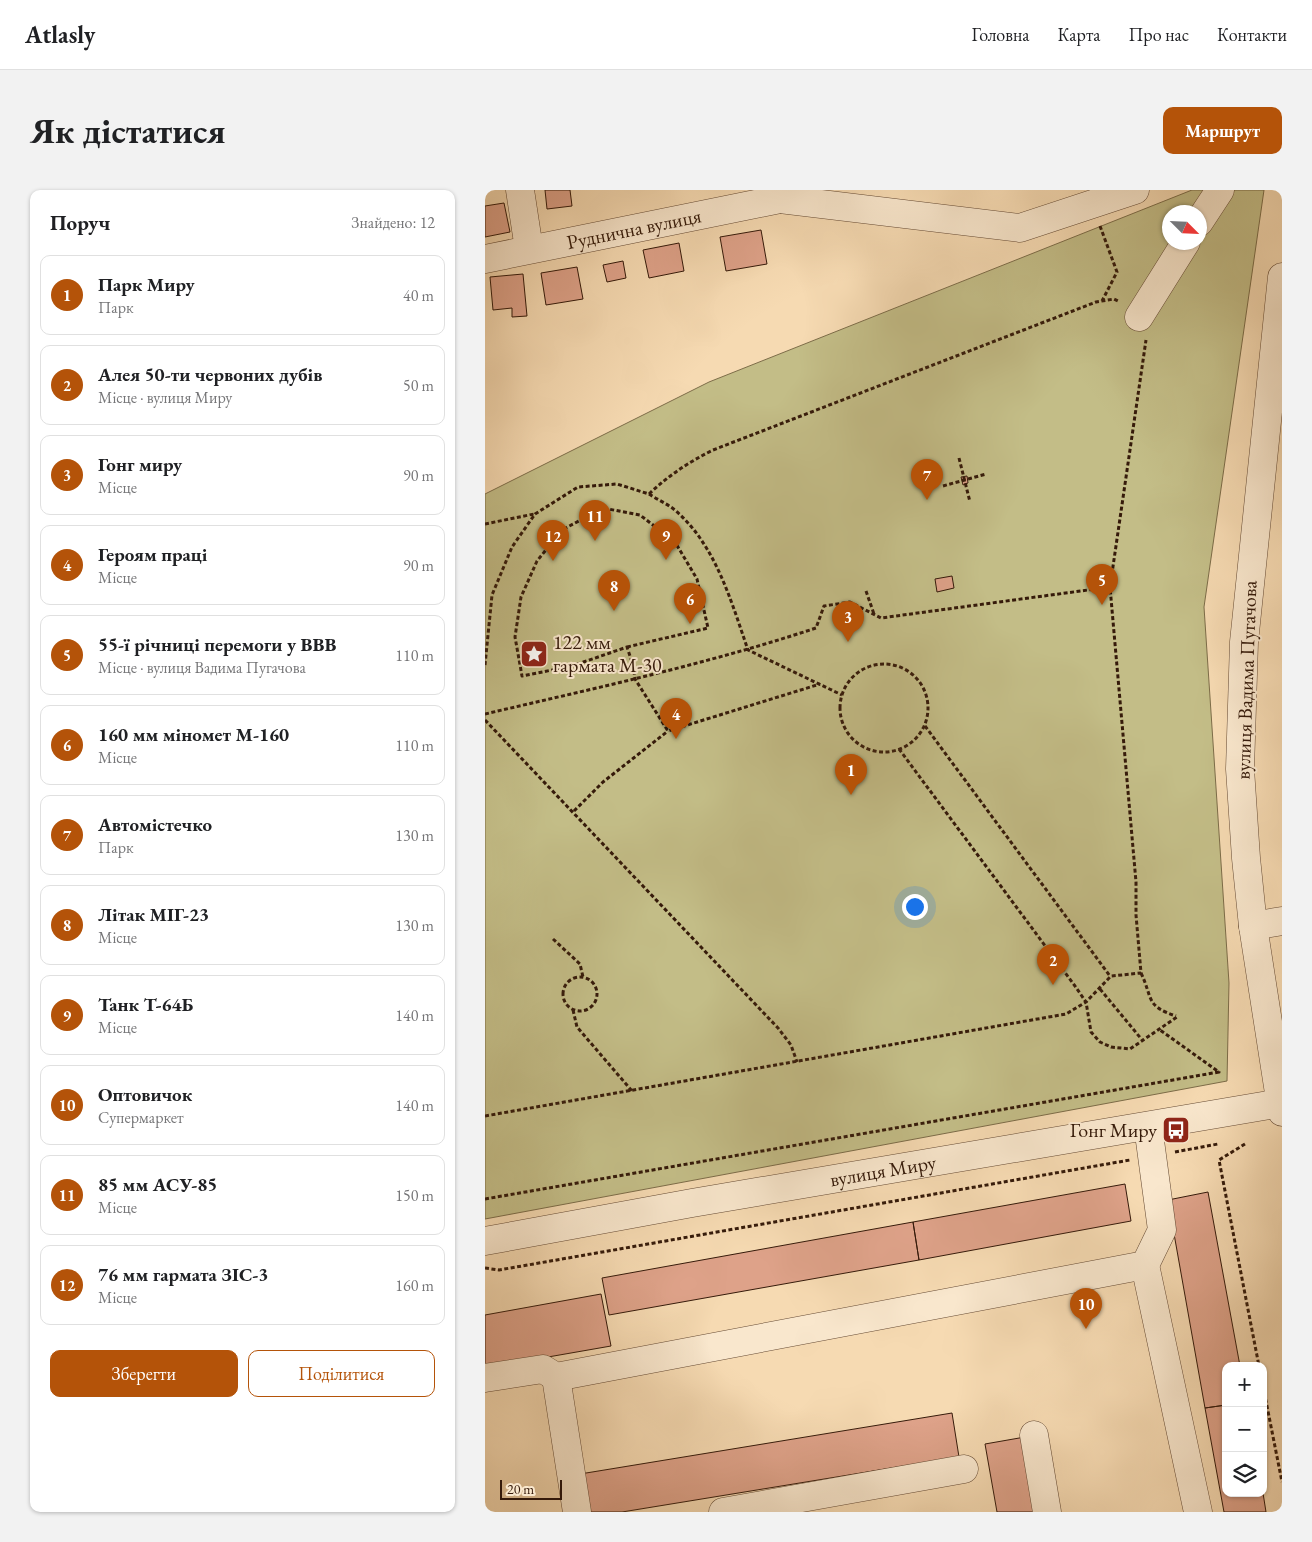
<!DOCTYPE html>
<html lang="uk">
<head>
<meta charset="utf-8">
<style>
  :root { --surface:#fff; --page:#f2f2f2; --text:#202124; --muted:#757577; --line:#e0e0e0; --accent:#b45309 }
  body { margin:0; font-family:"EB Garamond",serif; background:var(--page); color:var(--text) }
  .controls { position:absolute; right:15px; bottom:15px; display:grid; overflow:hidden; border-radius:10px; box-shadow:0 1px 4px #0004 }
  .controls button { width:45px; height:45px; display:grid; place-items:center; padding:0; border:0; border-bottom:1px solid var(--line); background:var(--surface); color:var(--text); font:25px sans-serif }
  .compass { position:absolute; left:677px; top:15px; width:45px; height:45px; border-radius:50%; background:var(--surface); box-shadow:0 1px 4px #0004; rotate:114deg }
  .scale { position:absolute; left:15px; bottom:12px; width:62px; box-sizing:border-box; padding-left:5px; border:2px solid #351a0a; border-top:0; font-size:14px; line-height:18px; white-space:nowrap; color:#351a0a; -webkit-text-stroke:4px #f9e7cd; paint-order:stroke }
  .you { position:absolute; left:429px; top:716px; width:18px; height:18px; margin:-12px; border:4px solid #fff; border-radius:50%; background:#1a73e8; box-shadow:0 0 0 8px #1a73e833 }
  .badge { display:grid; place-items:center; width:32px; height:32px; border-radius:50%; background:var(--accent); color:#fff; font-size:16px; font-weight:700 }
  .pin { position:absolute; translate:-50% -41px; filter:drop-shadow(0 1px 2px #0008) }
  .pin::after { content:''; position:absolute; top:26px; width:18px; height:15px; background:inherit; clip-path:polygon(0 0,100% 0,50% 100%) }
  .list { margin:0; padding:0; list-style:none }
  h2 { display:flex; justify-content:space-between; align-items:center; height:65px; margin:0; padding:0 20px; font-size:21px }
  h2 small { font-size:16px; font-weight:400; color:var(--muted) }
  .list li { display:grid; grid-template-columns:32px 1fr auto; gap:15px; align-items:center; box-sizing:border-box; height:80px; margin:0 10px 10px; padding:0 10px; border:1px solid var(--line); border-radius:10px }
  .list b { display:block; font-size:19px; white-space:nowrap }
  .list p { margin:0; font-size:16px; white-space:nowrap; color:var(--muted) }
  .list em { font-size:16px; font-style:normal; color:var(--muted) }
  .actions { display:flex; gap:10px; padding:15px 20px }
  .actions a { flex:1; padding:11px 0; border:1px solid var(--accent); border-radius:10px; text-align:center; font-size:18px; color:var(--accent) }
  .actions .main { background:var(--accent); color:#fff }
  .icon { flex:none; width:28px; height:28px; fill:none; stroke:currentColor; stroke-width:2; stroke-linecap:round; stroke-linejoin:round }
  .map { position:relative; flex:none; width:797px; height:1322px; overflow:hidden; border-radius:10px }
  header { display:flex; align-items:center; gap:30px; box-sizing:border-box; height:70px; padding:0 25px; background:var(--surface); border-bottom:1px solid var(--line) }
  header strong { font-size:24px }
  nav { display:flex; gap:28px; margin-inline-start:auto; font-size:18px }
  .intro { display:flex; align-items:center; justify-content:space-between; box-sizing:border-box; height:120px; padding:0 30px }
  h1 { margin:0; font-size:35px }
  .button { padding:12px 22px; border-radius:10px; background:var(--accent); color:#fff; font-size:18px; font-weight:700 }
  main { display:flex; gap:30px; padding:0 30px }
  aside { flex:1; background:var(--surface); border-radius:10px; box-shadow:0 1px 4px #0004 }
  .map>svg:first-child { display:block }
  .green { fill:#c3bd87; stroke:#7c6c48; fill-rule:evenodd }
  .building { fill:#dea289; stroke:#351a0a }
  .lines { fill:none; stroke-linecap:round; stroke-linejoin:round }
  .minor-casing { stroke:#654a34; stroke-width:29 }
  .path { stroke:#351a0a; stroke-width:3; stroke-dasharray:4 2.5; stroke-linecap:butt }
  .minor { stroke:#f9e7cd; stroke-width:28 }
  .labels { text-anchor:middle; dominant-baseline:central; stroke-width:4; stroke-linejoin:round; paint-order:stroke }
  .street-label { font-size:20px; fill:#351a0a; stroke:#f9e7cd }
  .poi-label { font-size:20px; fill:#351a0a; stroke:#f9e7cd; text-anchor:start }
</style>
</head>
<body>
<header>
<strong>Atlasly</strong>
<nav><a>Головна</a><a>Карта</a><a>Про нас</a><a>Контакти</a></nav>
</header>
<div class="intro"><h1>Як дістатися</h1><a class="button">Маршрут</a></div>
<main>
<aside>
<h2>Поруч<small>Знайдено: 12</small></h2>
<ul class="list">
<li><span class="badge">1</span><div><b>Парк Миру</b><p>Парк</p></div><em>40 m</em></li>
<li><span class="badge">2</span><div><b>Алея 50-ти червоних дубів</b><p>Місце · вулиця Миру</p></div><em>50 m</em></li>
<li><span class="badge">3</span><div><b>Гонг миру</b><p>Місце</p></div><em>90 m</em></li>
<li><span class="badge">4</span><div><b>Героям працi</b><p>Місце</p></div><em>90 m</em></li>
<li><span class="badge">5</span><div><b>55-ї річниці перемоги у ВВВ</b><p>Місце · вулиця Вадима Пугачова</p></div><em>110 m</em></li>
<li><span class="badge">6</span><div><b>160 мм міномет М-160</b><p>Місце</p></div><em>110 m</em></li>
<li><span class="badge">7</span><div><b>Автомістечко</b><p>Парк</p></div><em>130 m</em></li>
<li><span class="badge">8</span><div><b>Літак МІГ-23</b><p>Місце</p></div><em>130 m</em></li>
<li><span class="badge">9</span><div><b>Танк Т-64Б</b><p>Місце</p></div><em>140 m</em></li>
<li><span class="badge">10</span><div><b>Оптовичок</b><p>Супермаркет</p></div><em>140 m</em></li>
<li><span class="badge">11</span><div><b>85 мм АСУ-85</b><p>Місце</p></div><em>150 m</em></li>
<li><span class="badge">12</span><div><b>76 мм гармата ЗІС-3</b><p>Місце</p></div><em>160 m</em></li>
</ul>
<div class="actions"><a class="main">Зберегти</a><a>Поділитися</a></div>
</aside>
<div class="map">
<svg width="797" height="1322" viewBox="0 0 797 1322">
  <rect width="100%" height="100%" fill="#f6dab2"/>
  <filter id="stains"><feTurbulence type="fractalNoise" baseFrequency=".004" numOctaves="4"/><feColorMatrix values="0 0 0 0 .2 0 0 0 0 .09 0 0 0 0 .02 0 0 0 .5 -.17"/></filter>
  <radialGradient id="worn" r=".72"><stop offset=".6" stop-color="#630" stop-opacity="0"/><stop offset="1" stop-color="#630" stop-opacity=".3"/></radialGradient>
  <path class="green" d="M707 0H779L719 417 744 793 742 891 0 1029V304L224 192ZM684 22H714V52H684Z"/>
  <path class="building" d="M60 0H85L87 16 62 19Z
    M19 13 25 42 0 47V16Z
    M276 40 282 74 241 81 235 47Z
    M194 53 199 81 164 88 158 60Z
    M138 71 141 88 122 92 118 75Z
    M92 77 98 109 61 115 56 83Z
    M38 84 42 126 27 127V118L8 120 5 87Z
    M482 286 483 293 478 295 476 287Z
    M467 386 469 398 452 402 450 389Z
    M640 994 646 1031 434 1070 428 1032Z
    M723 1002 755 1176H741V1215L720 1218 683 1010Z
    M428 1032 434 1070 124 1125 117 1088Z
    M116 1104 126 1156 0 1178V1125Z
    M741 1215V1303H778L781 1322H739L720 1218Z
    M467 1223 474 1267 137 1322H102L95 1284Z
    M540 1247 553 1322H512L500 1254Z"/>
  <g class="lines">
    <g class="minor-casing">
      <g id="minor">
        <path d="M35 0 44 59"/>
        <path d="M714 32 735 0"/>
        <path id="s1" d="M0 69 295 9 535 38 650 0"/>
        <path d="M797 87 759 452 755 579 761 668 768 736 797 922"/>
        <path d="M654 127 701 52"/>
        <path d="M768 736 797 731"/>
        <path id="s2" d="M0 1051 207 1013 796 913"/>
        <path d="M660 1075 713 1322"/>
        <path d="M71 1187 92 1322"/>
        <path d="M0 1188 58 1179 71 1187 660 1075 677 1040 663 936"/>
        <path d="M549 1245 562 1322"/>
        <path d="M238 1322 479 1279"/>
      </g>
    </g>
    <path class="path" d="M615 36 632 82 617 111
      M474 268 485 312
      M458 296 501 284
      M164 304C173 310 183 314 191 321 231 356 246 411 263 460L357 505
      M0 334 49 324
      M381 401 389 424
      M142 457 223 438 212 389 190 352 155 325 118 318 77 340 52 371 36 407 30 447 37 486 87 476 142 457 148 475 150 489 183 541 335 494
      M355 518a44 44 0 1 1 88 0a44 44 0 1 1-88 0Z
      M0 475 7 405 27 357 50 324 93 297 132 294 164 304C184 285 204 272 228 260L611 112 629 109 635 112
      M0 524C111 498 222 474 331 438L339 416 365 412 396 428 625 397
      M0 530 293 838 306 855 312 872
      M440 536 625 786
      M414 559 590 796 601 812 606 842 615 852 626 857 645 859 692 827
      M89 621 118 592 183 541
      M68 749 95 774 98 787
      M656 783C668 808 660 816 691 826
      M78 804a17 17 0 1 1 34 0a17 17 0 1 1-34 0Z
      M615 799 658 851
      M88 820 92 837 147 901
      M0 926 581 824 601 812 626 786 656 783 651 725V692L625 397 661 150
      M760 954 734 970 774 1176
      M690 962 733 954
      M0 1009 734 882 675 840
      M0 1078 14 1080 645 970
      M778 1196 797 1292"/>
    <use href="#minor" class="minor"/>
  </g>
  <defs>
    <g id="sight-square" transform="scale(1.4375)"><rect x="-9" y="-9" width="18" height="18" rx="4" fill="#8f2418" stroke="#f9e7cd"/><path d="M0-6L1.8-2.2L6-1.7L2.9 1.2L3.7 5.4L0 3.3L-3.7 5.4L-2.9 1.2L-6-1.7L-1.8-2.2Z" fill="#fff"/></g>
    <g id="bus-square" transform="scale(1.4375)"><rect x="-9" y="-9" width="18" height="18" rx="4" fill="#8f2418" stroke="#f9e7cd"/><path d="M-5-6H5V4H4V6H2V4H-2V6H-4V4H-5ZM-3.5-4V0h7V-4ZM-3.5 1.2v1.5H-2V1.2ZM2 1.2v1.5H3.5V1.2Z" fill="#fff"/></g>
  </defs>
  <g fill-rule="evenodd">
    <use href="#sight-square" x="49" y="464"/>
    <use href="#bus-square" x="691" y="940"/>
  </g>
  <g class="labels">
    <g class="street-label">
      <text stroke="none"><textPath href="#s1" startOffset="152">Руднична вулиця</textPath></text>
      <text transform="translate(761 490) rotate(-88)">вулиця Вадима Пугачова</text>
      <text stroke="none"><textPath href="#s2" startOffset="404">вулиця Миру</textPath></text>
    </g>
    <g class="poi-label">
      <text x="68" y="452">122 мм<tspan x="68" dy="23">гармата М-30</tspan></text>
      <text x="672" y="940" text-anchor="end">Гонг Миру</text>
    </g>
  </g>
  <rect width="100%" height="100%" filter="url(#stains)"/>
  <rect width="100%" height="100%" fill="url(#worn)"/>
</svg>
<div class="controls">
<button>+</button>
<button>−</button>
<button><svg class="icon" aria-label="layers" viewBox="0 0 24 24"><path d="M12 4l9 5-9 5-9-5zM3 14l9 5 9-5"/></svg></button>
</div>
<svg class="compass" viewBox="-18 -18 36 36"><path d="M0-13l5 13h-10z" fill="#e53935"/><path d="M0 13l5-13h-10z" fill="#757577"/></svg>
<div class="scale">20 m</div>
<div class="you"></div>
<div class="pin badge" style="left:366px;top:605px">1</div>
<div class="pin badge" style="left:568px;top:795px">2</div>
<div class="pin badge" style="left:363px;top:452px">3</div>
<div class="pin badge" style="left:191px;top:549px">4</div>
<div class="pin badge" style="left:617px;top:415px">5</div>
<div class="pin badge" style="left:205px;top:434px">6</div>
<div class="pin badge" style="left:442px;top:310px">7</div>
<div class="pin badge" style="left:129px;top:421px">8</div>
<div class="pin badge" style="left:181px;top:370px">9</div>
<div class="pin badge" style="left:601px;top:1139px">10</div>
<div class="pin badge" style="left:110px;top:351px">11</div>
<div class="pin badge" style="left:68px;top:371px">12</div>
</div>
</main>
</body>
</html>
